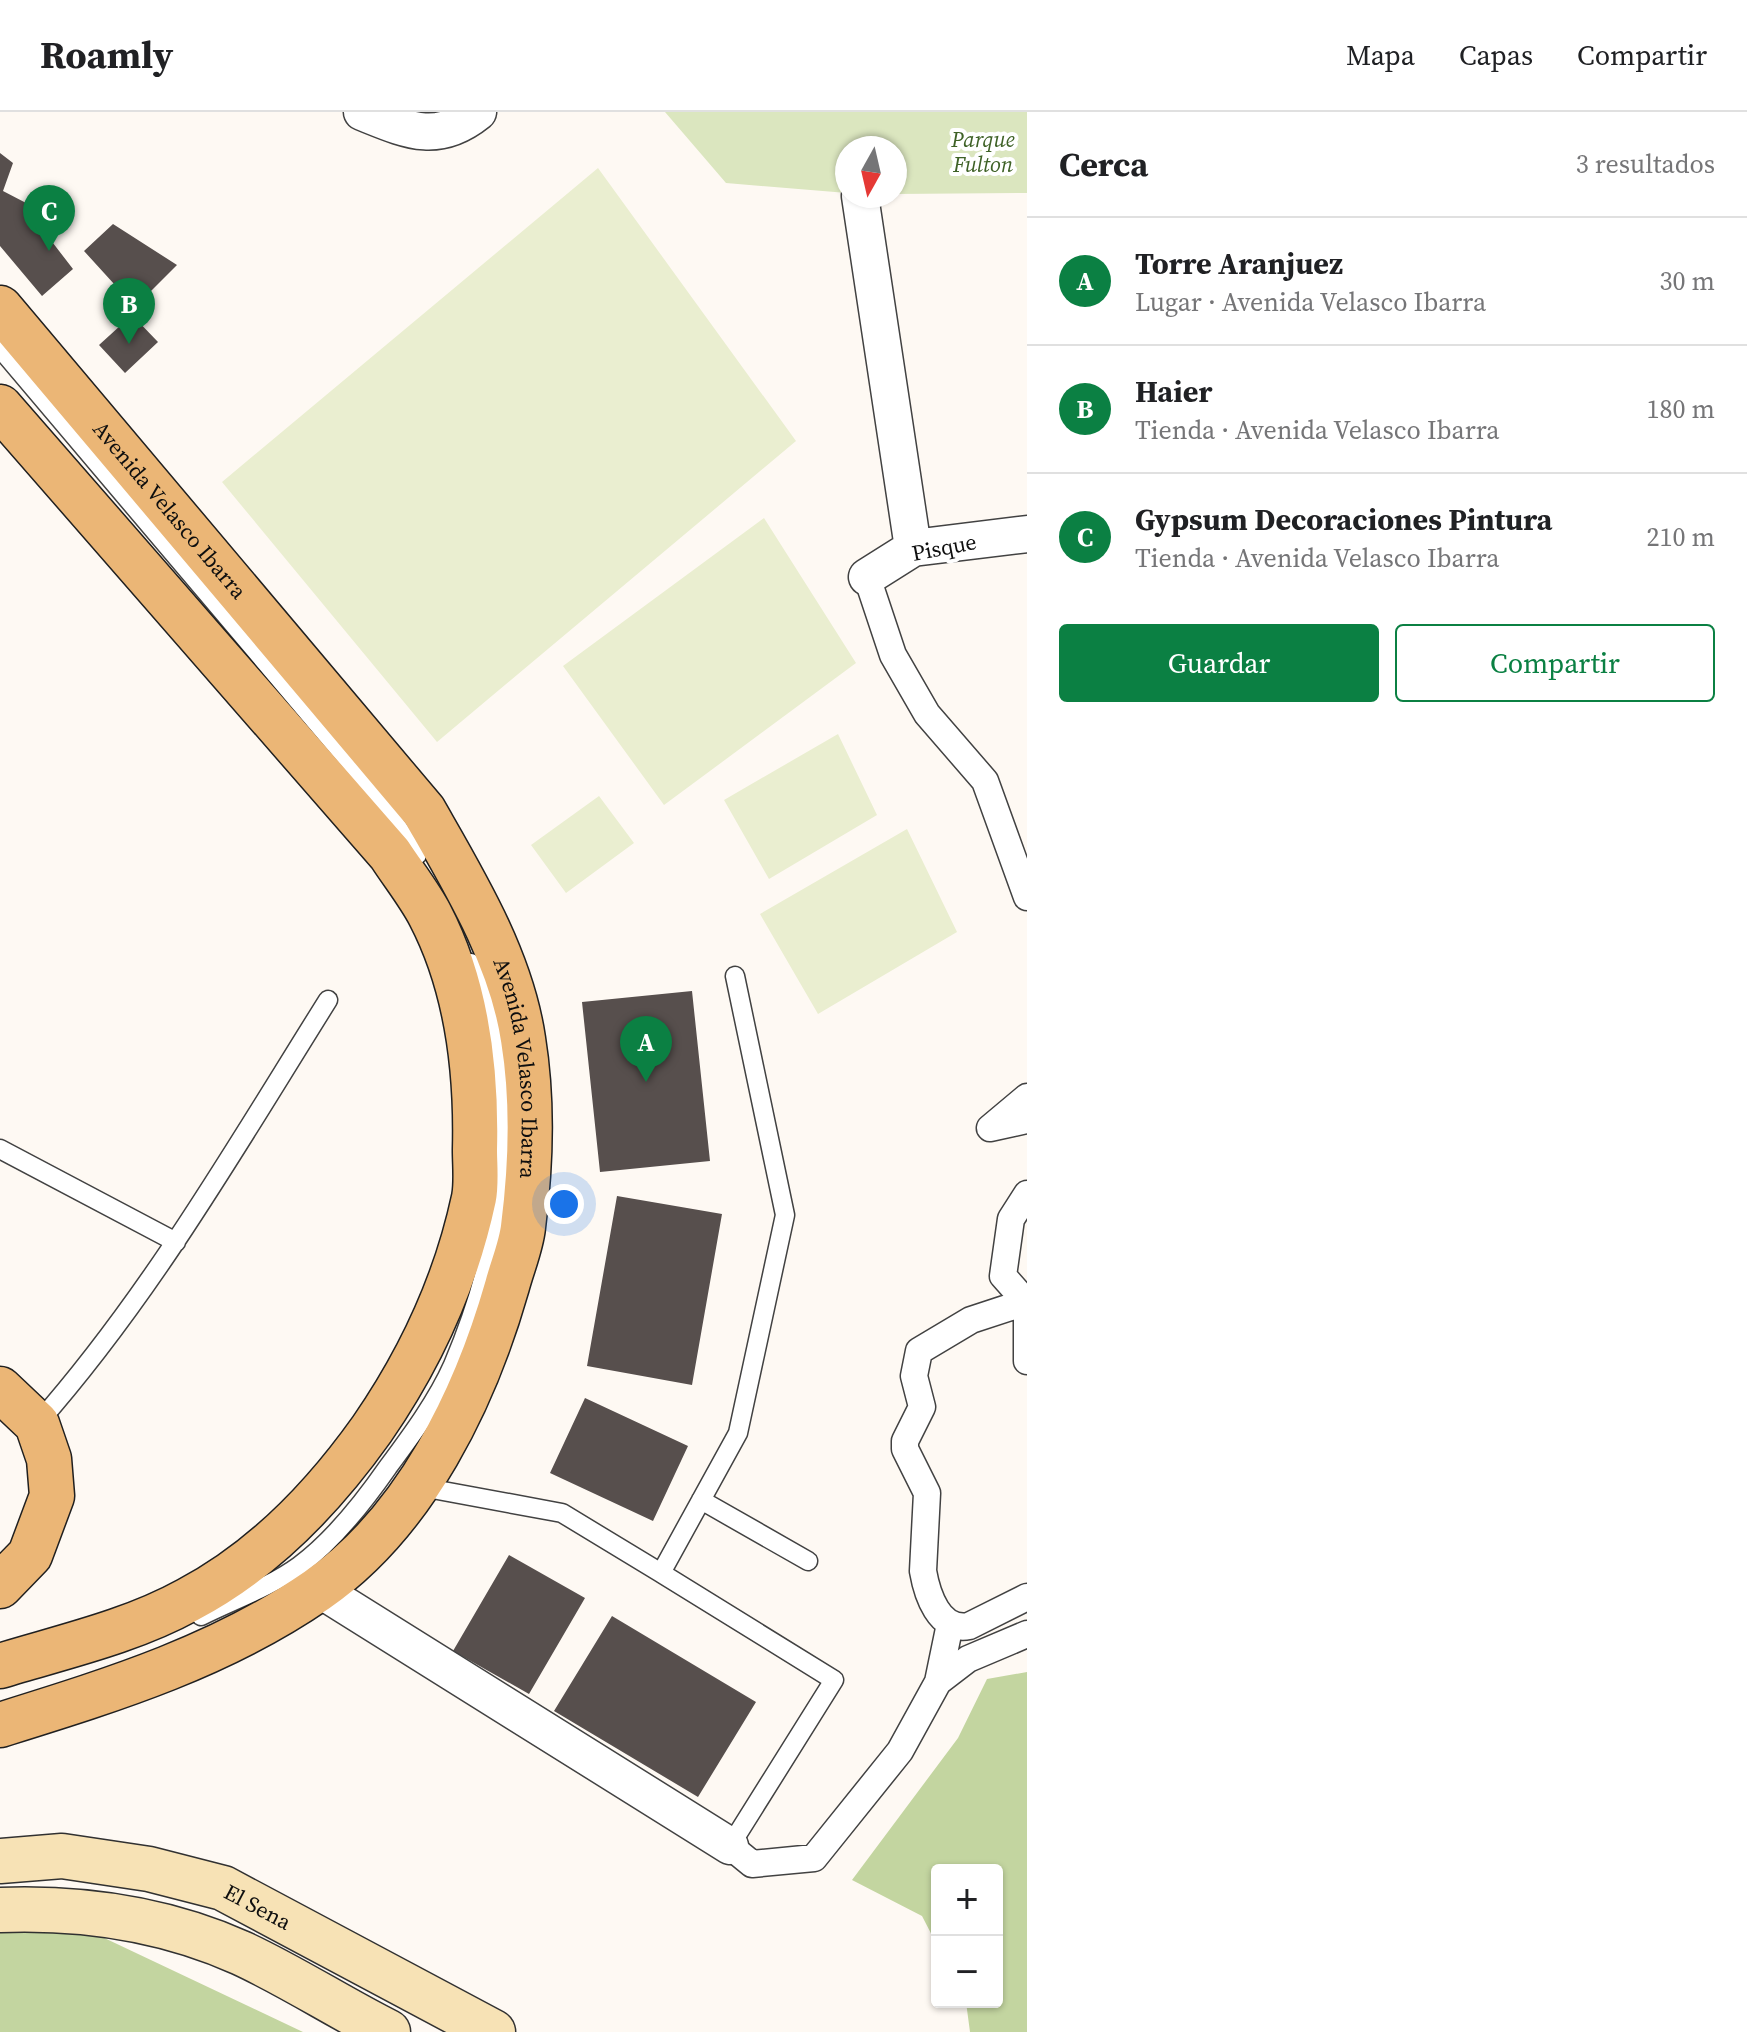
<!DOCTYPE html>
<html lang="es">
<head>
<meta charset="utf-8">
<style>
  :root { --surface:#fff; --page:#f6f6f6; --text:#202124; --muted:#757577; --line:#e0e0e0; --accent:#0b8043 }
  body { margin:0; font-family:"Source Serif 4",serif; background:var(--page); color:var(--text) }
  .controls { position:absolute; right:24px; bottom:24px; display:grid; overflow:hidden; border-radius:8px; box-shadow:0 2px 6px #0004 }
  .controls button { width:72px; height:72px; display:grid; place-items:center; padding:0; border:0; border-bottom:2px solid var(--line); background:var(--surface); color:var(--text); font:40px sans-serif }
  .compass { position:absolute; left:835px; top:24px; width:72px; height:72px; border-radius:50%; background:var(--surface); box-shadow:0 2px 6px #0004; rotate:188deg }
  .you { position:absolute; left:564px; top:1092px; width:28px; height:28px; margin:-20px; border:6px solid #fff; border-radius:50%; background:#1a73e8; box-shadow:0 0 0 12px #1a73e833 }
  .badge { display:grid; place-items:center; width:52px; height:52px; border-radius:50%; background:var(--accent); color:#fff; font-size:26px; font-weight:700 }
  .pin { position:absolute; translate:-50% -66px; filter:drop-shadow(0 2px 4px #0008) }
  .pin::after { content:''; position:absolute; top:42px; width:28px; height:24px; background:inherit; clip-path:polygon(0 0,100% 0,50% 100%) }
  .list { margin:0; padding:0; list-style:none }
  h2 { display:flex; justify-content:space-between; align-items:center; height:104px; margin:0; padding:0 32px; font-size:34px }
  h2 small { font-size:26px; font-weight:400; color:var(--muted) }
  .list li { display:grid; grid-template-columns:52px 1fr auto; gap:24px; align-items:center; box-sizing:border-box; height:128px; padding:0 32px; border-top:2px solid var(--line) }
  .list b { display:block; font-size:30px; white-space:nowrap }
  .list p { margin:0; font-size:26px; white-space:nowrap; color:var(--muted) }
  .list em { font-size:26px; font-style:normal; color:var(--muted) }
  .actions { display:flex; gap:16px; padding:24px 32px }
  .actions a { flex:1; padding:18px 0; border:2px solid var(--accent); border-radius:8px; text-align:center; font-size:28px; color:var(--accent) }
  .actions .main { background:var(--accent); color:#fff }
  .map { position:relative; flex:none; width:1027px; height:1920px; overflow:hidden }
  header { display:flex; align-items:center; gap:48px; box-sizing:border-box; height:112px; padding:0 40px; background:var(--surface); border-bottom:2px solid var(--line) }
  header strong { font-size:38px }
  nav { display:flex; gap:44px; margin-inline-start:auto; font-size:28px }
  main { display:flex }
  aside { flex:1; background:var(--surface) }
  .map>svg:first-child { display:block }
  .green { fill:#dbe6bf }
  .forest { fill:#c3d5a0 }
  .pitch { fill:#eaeed0 }
  .building { fill:#574f4d }
  .lines { fill:none; stroke-linecap:round; stroke-linejoin:round }
  .service-casing { stroke:#424242; stroke-width:21 }
  .pedestrian-casing { stroke:#424242; stroke-width:29 }
  .minor-casing { stroke:#424242; stroke-width:39 }
  .secondary-casing { stroke:#313131; stroke-width:47 }
  .primary-casing { stroke:#202020; stroke-width:47 }
  .service { stroke:#fff; stroke-width:18 }
  .pedestrian { stroke:#fff; stroke-width:26 }
  .minor { stroke:#fff; stroke-width:36 }
  .secondary { stroke:#f7e2b5; stroke-width:44 }
  .primary { stroke:#ebb676; stroke-width:44 }
  .labels { text-anchor:middle; dominant-baseline:central; stroke-width:8; stroke-linejoin:round; paint-order:stroke }
  .park-label { font-size:22px; font-style:italic; fill:#3e6126; stroke:#fff }
  .street-label { font-size:22px; fill:#0f0f0f; stroke:#fff }
</style>
</head>
<body>
<header>
<strong>Roamly</strong>
<nav><a>Mapa</a><a>Capas</a><a>Compartir</a></nav>
</header>
<main>
<div class="map">
<svg width="1027" height="1920" viewBox="0 0 1027 1920">
  <rect width="100%" height="100%" fill="#fef9f3"/>
  <path class="green" d="M665 0H1027V81L895 82V36H847V81L726 71Z"/>
  <path class="forest" d="M1027 1560V1920H970L966 1890H997V1758H937V1833L922 1804 852 1768 958 1626 987 1567Z
    M0 1798 98 1823 303 1920H0Z"/>
  <path class="pitch" d="M598 56 796 329 437 630 222 370Z
    M764 406 856 551 664 693 563 554Z
    M838 622 877 703 769 767 724 688Z
    M599 684 634 731 566 781 531 733Z
    M907 717 957 820 818 902 760 802Z"/>
  <path class="building" d="M0 41 13 51 3 79 53 105 46 122 73 157 42 184 0 134Z
    M113 112 177 153 135 195 84 139Z
    M132 203 158 230 125 261 99 233Z
    M692 879 710 1049 600 1060 582 890Z
    M617 1084 722 1102 692 1273 587 1254Z
    M585 1286 688 1334 653 1409 550 1361Z
    M509 1443 585 1486 529 1582 453 1539Z
    M612 1504 756 1590 698 1685 554 1599Z"/>
  <g class="lines">
    <g class="service-casing">
      <path id="service" d="M0 236 361 663 417 743
        M0 1037 176 1130
        M37 1312C151 1183 237 1033 328 888
        M416 1374 562 1401 661 1461
        M701 1388 808 1449
        M201 1504C233 1488 270 1475 299 1454 334 1428 363 1391 388 1355 411 1324 437 1289 453 1253 508 1123 525 984 471 851
        M730 1734 834 1568 661 1461 738 1321 785 1103 735 864"/>
    </g>
    <g class="pedestrian-casing">
      <path id="pedestrian" d="M867 465 893 543 927 602 985 669 1027 785
        M1027 985 990 1016 1027 1008
        M1027 1186V1249
        M1026 1190 971 1208 919 1239 914 1264 922 1295 905 1329V1337L927 1381 923 1459C927 1482 939 1520 969 1514L1027 1485
        M1026 1190 1003 1164 1011 1107 1027 1082
        M938 1570 950 1512
        M730 1734 752 1752 814 1746 900 1639 938 1570 968 1547 1027 1522"/>
    </g>
    <g class="minor-casing">
      <path id="minor" d="M362 0C407 18 437 33 478 0
        M860 84 913 436
        M867 465 913 436 1027 422
        M319 1477 730 1734"/>
    </g>
    <g class="secondary-casing">
      <g id="secondary">
        <path id="s1" d="M0 1749 62 1744 149 1757 223 1776 493 1920"/>
        <path d="M0 1798C82 1795 165 1807 241 1841 291 1864 338 1895 388 1920"/>
      </g>
    </g>
    <g class="primary-casing">
      <g id="primary">
        <path id="s2" d="M0 196 424 699C464 769 511 846 523 927 533 989 531 1052 523 1115 521 1134 512 1155 507 1174 475 1286 416 1409 317 1478 220 1545 112 1578 0 1613"/>
        <path d="M0 295 390 742C403 762 419 782 430 803 467 874 477 959 475 1038 475 1053 477 1071 474 1086 456 1170 421 1246 372 1317 323 1386 264 1448 188 1488 130 1520 62 1535 0 1554"/>
        <path d="M0 1277 37 1312 49 1347 52 1384 30 1443 0 1474"/>
      </g>
    </g>
    <use href="#service" class="service"/>
    <use href="#pedestrian" class="pedestrian"/>
    <use href="#minor" class="minor"/>
    <use href="#secondary" class="secondary"/>
    <use href="#primary" class="primary"/>
  </g>
  <g class="labels">
    <g class="park-label">
      <text x="983" y="27">Parque<tspan x="983" dy="25">Fulton</tspan></text>
    </g>
    <g class="street-label">
      <text stroke="none"><textPath href="#s2" startOffset="264">Avenida Velasco Ibarra</textPath></text>
      <text transform="translate(944 435) rotate(-11)">Pisque</text>
      <text stroke="none"><textPath href="#s2" startOffset="936">Avenida Velasco Ibarra</textPath></text>
      <text stroke="none"><textPath href="#s1" startOffset="266">El Sena</textPath></text>
    </g>
  </g>
</svg>
<div class="controls">
<button>+</button>
<button>−</button>
</div>
<svg class="compass" viewBox="-18 -18 36 36"><path d="M0-13l5 13h-10z" fill="#e53935"/><path d="M0 13l5-13h-10z" fill="#757577"/></svg>
<div class="you"></div>
<div class="pin badge" style="left:646px;top:970px">A</div>
<div class="pin badge" style="left:129px;top:232px">B</div>
<div class="pin badge" style="left:49px;top:139px">C</div>
</div>
<aside>
<h2>Cerca<small>3 resultados</small></h2>
<ul class="list">
<li><span class="badge">A</span><div><b>Torre Aranjuez</b><p>Lugar · Avenida Velasco Ibarra</p></div><em>30 m</em></li>
<li><span class="badge">B</span><div><b>Haier</b><p>Tienda · Avenida Velasco Ibarra</p></div><em>180 m</em></li>
<li><span class="badge">C</span><div><b>Gypsum Decoraciones Pintura</b><p>Tienda · Avenida Velasco Ibarra</p></div><em>210 m</em></li>
</ul>
<div class="actions"><a class="main">Guardar</a><a>Compartir</a></div>
</aside>
</main>
</body>
</html>
